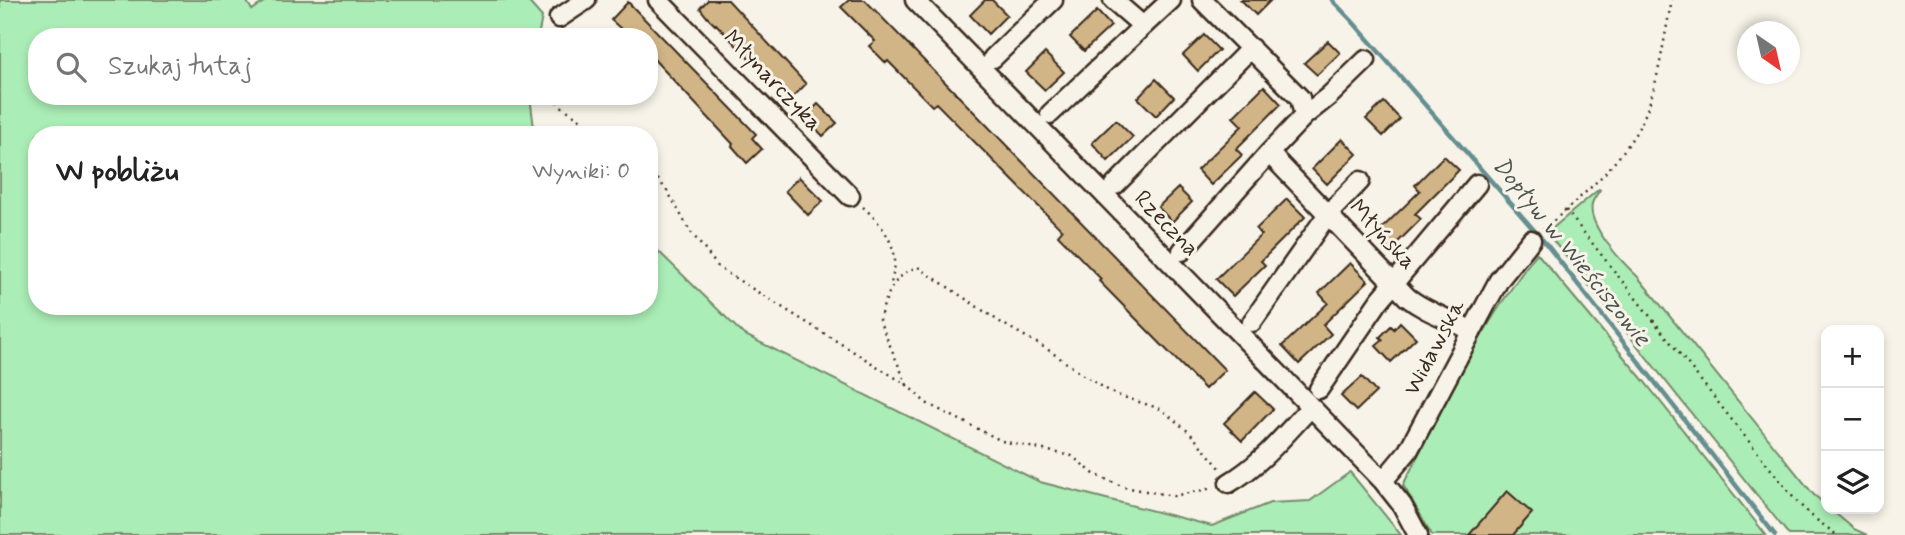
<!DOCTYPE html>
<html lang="pl">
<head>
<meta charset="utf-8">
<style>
  :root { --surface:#fff; --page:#f2f2f2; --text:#222; --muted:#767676; --line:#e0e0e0 }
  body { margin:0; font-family:Mynerve,sans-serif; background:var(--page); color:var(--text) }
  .controls { position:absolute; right:21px; bottom:21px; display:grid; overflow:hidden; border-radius:14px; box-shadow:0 4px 10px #0003 }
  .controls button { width:63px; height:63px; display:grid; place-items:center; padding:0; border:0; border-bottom:2px solid var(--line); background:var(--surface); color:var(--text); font:35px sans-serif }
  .compass { position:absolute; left:1737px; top:21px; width:63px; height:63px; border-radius:50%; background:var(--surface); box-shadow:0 4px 10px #0003; rotate:146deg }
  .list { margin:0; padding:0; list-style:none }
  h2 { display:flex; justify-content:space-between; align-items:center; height:91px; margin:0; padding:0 28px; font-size:30px }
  h2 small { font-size:23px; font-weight:400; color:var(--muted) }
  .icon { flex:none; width:38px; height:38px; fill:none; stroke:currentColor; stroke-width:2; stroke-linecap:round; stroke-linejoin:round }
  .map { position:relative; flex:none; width:1905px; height:535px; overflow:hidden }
  .search { position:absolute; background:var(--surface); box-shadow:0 4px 10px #0003; left:28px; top:28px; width:630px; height:77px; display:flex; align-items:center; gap:18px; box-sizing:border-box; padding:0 24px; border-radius:28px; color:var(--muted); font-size:26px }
  .panel { position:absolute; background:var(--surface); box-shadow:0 4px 10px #0003; left:28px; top:126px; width:630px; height:189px; border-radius:28px }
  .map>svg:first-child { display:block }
  .green { fill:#abedb6; stroke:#738c6a; stroke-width:2 }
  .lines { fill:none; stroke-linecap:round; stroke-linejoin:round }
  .stream { stroke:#658e91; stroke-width:4.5 }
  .building { fill:#d1b586; stroke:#3b2a1e; stroke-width:2 }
  .minor-casing { stroke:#3b2a1e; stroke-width:23 }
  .path { stroke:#3b2a1e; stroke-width:2.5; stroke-dasharray:2 5; stroke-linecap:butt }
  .minor { stroke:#f7f3e8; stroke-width:18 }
  .labels { text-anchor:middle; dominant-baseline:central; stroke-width:6; stroke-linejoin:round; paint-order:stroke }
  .street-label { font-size:23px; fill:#3b2a1e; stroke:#f7f3e8 }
  .water-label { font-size:24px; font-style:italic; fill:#4c544e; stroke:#f7f3e8 }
</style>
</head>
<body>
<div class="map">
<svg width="1905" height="535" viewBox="0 0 1905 535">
  <rect width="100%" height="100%" fill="#f7f3e8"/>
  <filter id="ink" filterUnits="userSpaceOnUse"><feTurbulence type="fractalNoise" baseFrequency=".0143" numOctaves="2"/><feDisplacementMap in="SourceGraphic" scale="14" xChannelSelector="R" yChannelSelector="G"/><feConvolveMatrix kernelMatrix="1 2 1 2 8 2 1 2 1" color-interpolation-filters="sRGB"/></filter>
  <g filter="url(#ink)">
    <path class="green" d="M0 0H246L252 10 267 0H527L542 17 538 37H37V96H530L534 128 540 135H37V306H649V242L743 334 1040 482 1212 526 1270 503 1310 501 1350 472 1401 535H0Z
      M1599 189 1600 190C1597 194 1593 199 1592 204 1587 226 1623 263 1638 277L1813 494 1826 505V509H1830L1854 529 1867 535H1789L1547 233Z
      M1537 253 1644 381 1766 535H1432L1403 485C1444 406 1482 323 1537 253Z"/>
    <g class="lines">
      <path class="stream" d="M1332 0 1353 22 1547 245 1775 535"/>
    </g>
    <path class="building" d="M708 0H728L806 84 789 101 716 24 715 25 707 17 700 8Z
      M849 0H865L1225 370 1205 389 1099 281 1101 279 1058 235 1062 230 936 103 932 106 888 61 886 63 869 46 875 41 841 7Z
      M985 0H992L1007 15 988 34 970 15Z
      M1241 0H1271L1256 15Z
      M628 2 756 134 752 138 762 149 747 163 732 146 733 144 649 54V37H630L611 20Z
      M1097 11 1111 26 1084 51 1070 37Z
      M1204 35 1219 50 1198 71 1183 55Z
      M1328 41 1340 53 1317 75 1304 63Z
      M1045 53 1064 72 1045 90 1026 72Z
      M1156 79 1174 97 1156 116 1138 98Z
      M1264 86 1281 104 1236 149 1242 155 1211 185 1197 170 1242 126 1233 117Z
      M1384 102 1400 119 1383 136 1366 119Z
      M818 104 837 123 823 136 805 117Z
      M1116 120 1133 137 1108 161 1092 143Z
      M1342 139 1357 154 1327 184 1312 169Z
      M1444 156 1459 170 1415 214 1421 219 1391 249 1376 234 1420 191 1415 185Z
      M799 177 823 201 808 215 785 191Z
      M1178 188 1192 202 1172 222 1158 207Z
      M1287 199 1305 217 1261 261 1265 265 1233 296 1216 279 1261 235 1256 229Z
      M1350 263 1368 281 1323 325 1331 334 1299 364 1282 346 1328 303 1319 293Z
      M1400 322 1416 338 1391 362 1376 346 1383 340 1380 337 1391 326 1394 329Z
      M1362 377 1376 392 1356 411 1341 396Z
      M1255 392 1273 409 1242 441 1224 423Z
      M1507 491 1532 513 1513 535H1469Z"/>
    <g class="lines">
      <g class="minor-casing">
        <path id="minor" d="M658 0 850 196
          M915 0 1383 481 1402 505 1418 535
          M1113 0 1143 26 1171 0
          M1202 0 1300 98 1304 116 1269 153 1407 297C1427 313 1451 319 1472 331
          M559 18 586 0
          M993 58 1053 0
          M1050 114 1143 26
          M1304 116 1329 96 1366 60
          M1115 185 1251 48
          M1182 251 1269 153
          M1252 322 1328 214 1360 181
          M1319 389 1379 301 1477 184
          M1383 481 1408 451 1499 280 1531 240
          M1229 483C1262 464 1285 434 1311 407"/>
      </g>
      <path class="path" d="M552 96 561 106 603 135
        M649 168 668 192 690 231 719 268 907 385 926 403 1002 441 1072 456 1094 474 1124 487 1173 496 1213 488
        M863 207C878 220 894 240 895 261 895 269 892 277 891 284
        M1566 210 1796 501 1814 518 1837 535
        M1543 230C1578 199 1614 171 1638 129 1658 94 1663 40 1672 0
        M907 385 879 320C886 298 893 274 918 267L1000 322 1047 349 1085 376 1114 394 1161 409 1190 433 1220 468"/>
      <use href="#minor" class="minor"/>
    </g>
  </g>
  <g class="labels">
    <g class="street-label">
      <text transform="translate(772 81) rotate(46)">Młynarczyka</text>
      <text transform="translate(1166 224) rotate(46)">Rzeczna</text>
      <text transform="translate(1382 235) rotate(47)">Młyńska</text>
      <text transform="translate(1435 348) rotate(-62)">Widawska</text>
    </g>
    <g class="water-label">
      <text transform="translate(1571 252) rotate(51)">Dopływ w Wieściszowie</text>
    </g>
  </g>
</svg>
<div class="controls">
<button>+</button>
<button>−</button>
<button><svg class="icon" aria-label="layers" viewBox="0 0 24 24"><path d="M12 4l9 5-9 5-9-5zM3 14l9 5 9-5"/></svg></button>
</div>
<svg class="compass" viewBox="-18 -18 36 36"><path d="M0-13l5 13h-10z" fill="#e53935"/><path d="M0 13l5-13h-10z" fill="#767676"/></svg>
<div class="search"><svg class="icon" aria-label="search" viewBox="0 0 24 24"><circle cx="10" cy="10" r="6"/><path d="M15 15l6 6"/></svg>Szukaj tutaj</div>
<section class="panel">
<h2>W pobliżu<small>Wyniki: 0</small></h2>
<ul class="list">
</ul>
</section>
</div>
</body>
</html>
